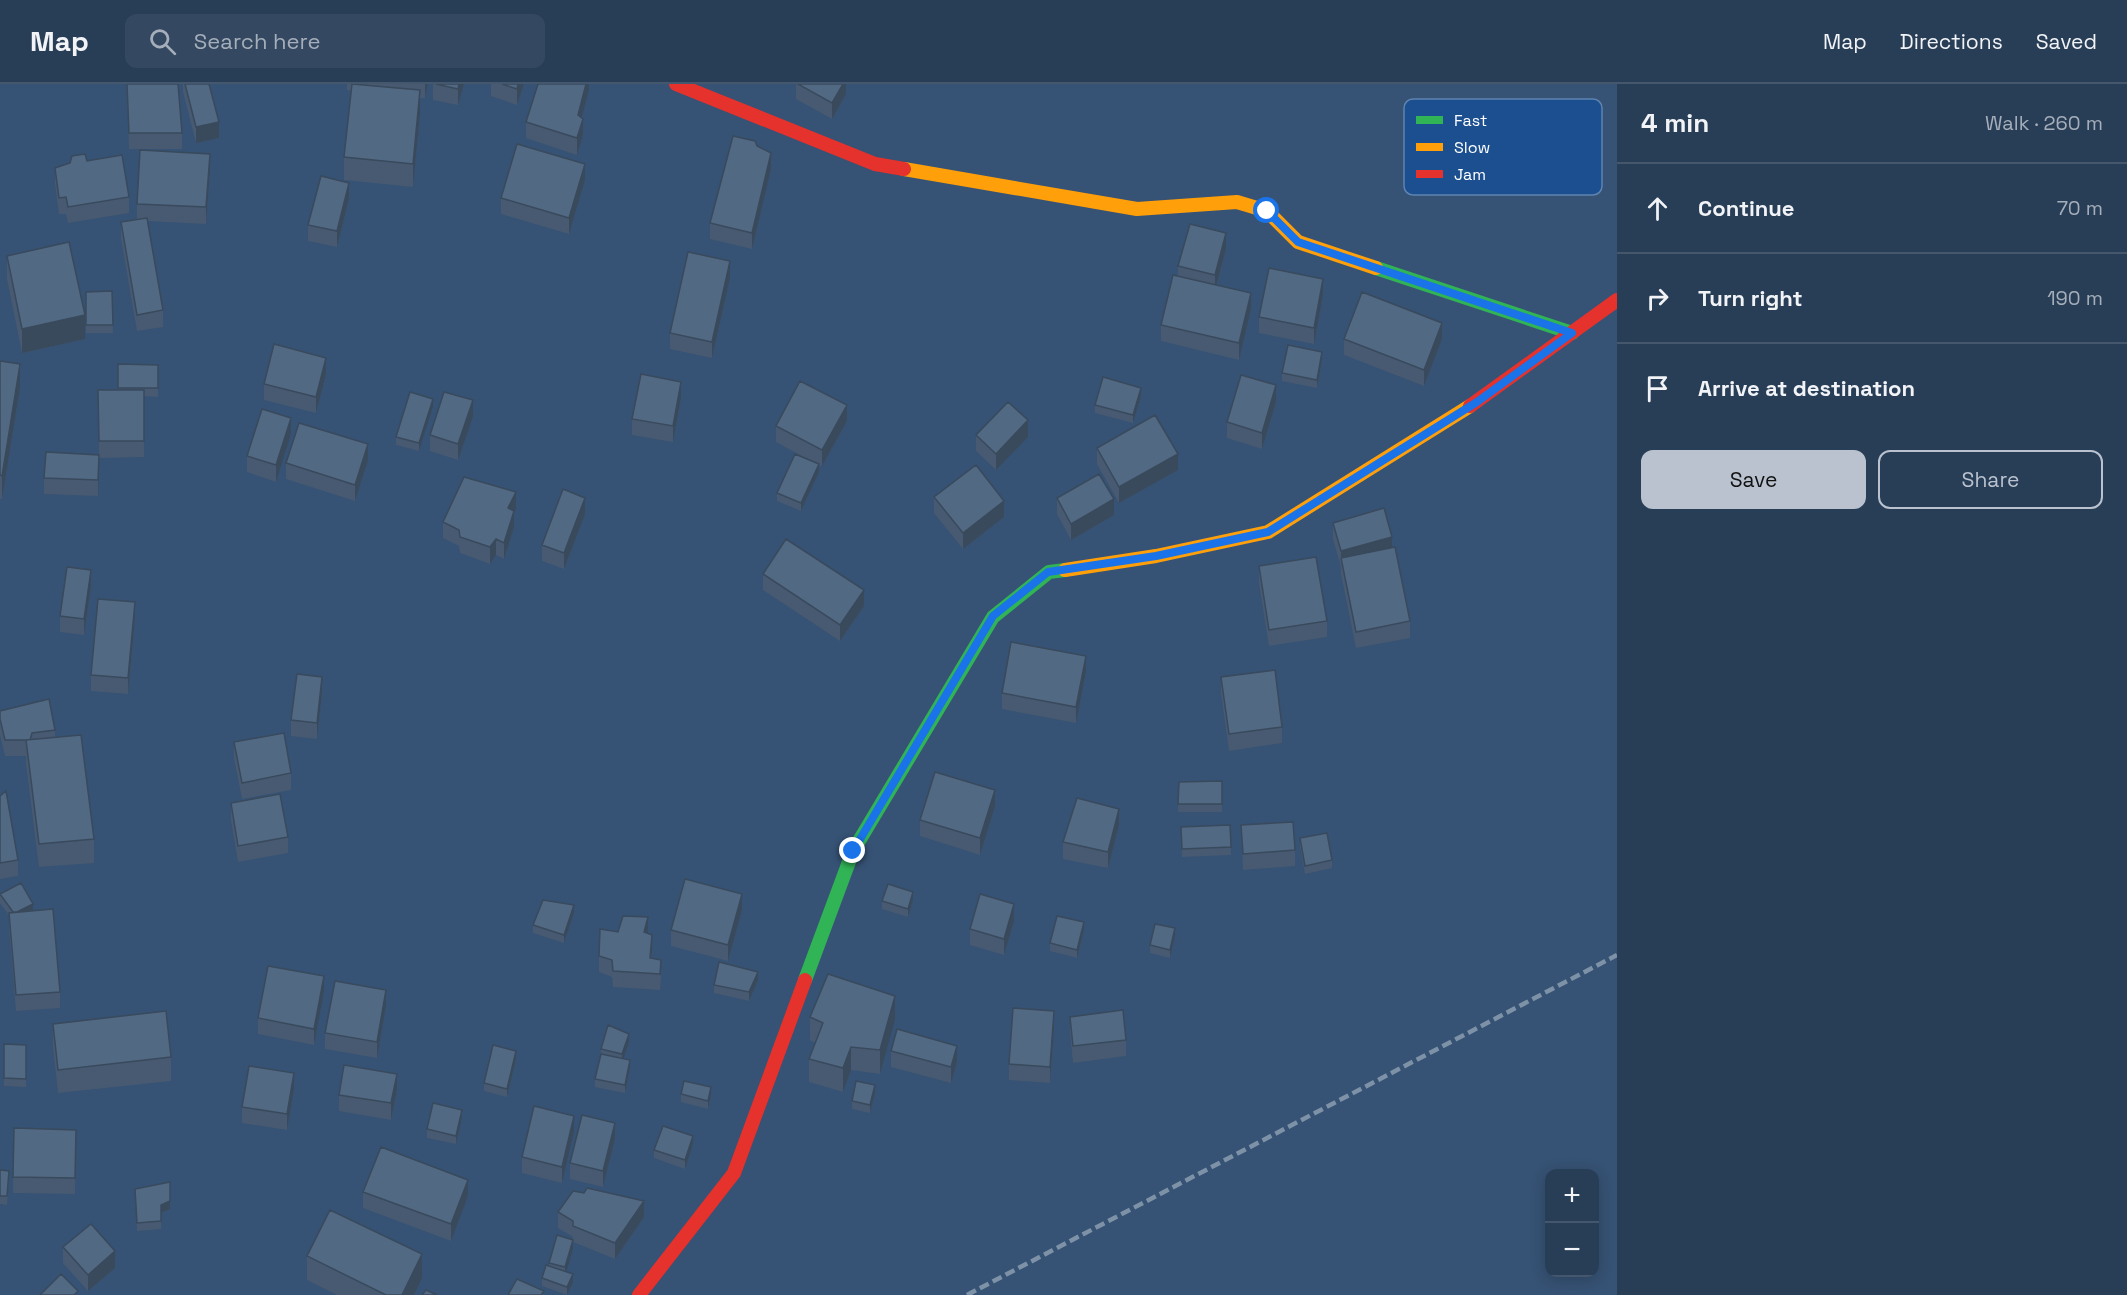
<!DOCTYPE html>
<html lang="en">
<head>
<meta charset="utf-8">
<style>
  :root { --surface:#283e57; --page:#344961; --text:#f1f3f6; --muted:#a5aeba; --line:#44576d; --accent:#b9c2ce }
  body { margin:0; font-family:"Space Grotesk",sans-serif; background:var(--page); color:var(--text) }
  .controls { position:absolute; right:18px; bottom:18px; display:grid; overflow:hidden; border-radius:12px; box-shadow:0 3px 15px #0003 }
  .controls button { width:54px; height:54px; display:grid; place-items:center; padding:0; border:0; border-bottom:2px solid var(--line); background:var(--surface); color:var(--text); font:30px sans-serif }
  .stop { position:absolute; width:18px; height:18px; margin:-14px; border:4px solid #1a73e8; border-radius:50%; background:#fff }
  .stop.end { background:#1a73e8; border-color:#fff; box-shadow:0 2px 6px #0008 }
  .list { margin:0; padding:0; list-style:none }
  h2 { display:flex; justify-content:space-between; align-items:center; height:78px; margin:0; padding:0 24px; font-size:26px }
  h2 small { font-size:20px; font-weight:400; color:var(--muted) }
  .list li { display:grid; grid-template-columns:39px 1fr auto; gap:18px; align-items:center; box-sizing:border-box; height:90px; padding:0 24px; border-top:2px solid var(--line) }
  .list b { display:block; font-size:22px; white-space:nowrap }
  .list em { font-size:20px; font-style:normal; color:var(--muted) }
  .actions { display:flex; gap:12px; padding:18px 24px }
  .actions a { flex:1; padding:14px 0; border:2px solid var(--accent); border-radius:12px; text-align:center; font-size:21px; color:var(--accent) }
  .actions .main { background:var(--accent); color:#111 }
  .icon { flex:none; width:33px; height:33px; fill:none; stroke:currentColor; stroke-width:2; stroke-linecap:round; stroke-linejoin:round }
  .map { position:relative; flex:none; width:1617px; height:1211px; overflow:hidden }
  header { display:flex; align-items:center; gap:36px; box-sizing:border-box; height:84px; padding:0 30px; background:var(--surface); border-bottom:2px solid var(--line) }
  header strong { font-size:28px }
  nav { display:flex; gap:33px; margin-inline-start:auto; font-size:21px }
  .search { width:420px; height:54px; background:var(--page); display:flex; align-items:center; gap:15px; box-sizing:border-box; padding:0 21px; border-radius:12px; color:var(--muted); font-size:22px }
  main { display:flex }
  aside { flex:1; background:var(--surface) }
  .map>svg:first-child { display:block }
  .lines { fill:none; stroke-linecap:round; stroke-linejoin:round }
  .fast { stroke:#30b455; stroke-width:14 }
  .slow { stroke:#ff9f0a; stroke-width:14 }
  .jam { stroke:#e5322d; stroke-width:14 }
  .rail { stroke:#7e92a7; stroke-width:4.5; stroke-dasharray:10 4.5; stroke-linecap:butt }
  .wall { fill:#475a72 }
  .shaded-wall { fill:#394a5c }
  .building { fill:#526984; stroke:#394a5c; stroke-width:1.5 }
  .route { stroke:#1a73e8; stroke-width:8 }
  .key { fill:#1b4f8f; stroke:#5f84b1; stroke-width:1.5 }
  .key-label { font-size:16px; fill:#fff }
</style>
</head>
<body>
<header>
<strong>Map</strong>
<div class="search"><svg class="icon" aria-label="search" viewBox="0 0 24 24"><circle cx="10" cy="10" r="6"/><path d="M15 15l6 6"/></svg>Search here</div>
<nav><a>Map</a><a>Directions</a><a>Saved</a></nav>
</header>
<main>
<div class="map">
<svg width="1617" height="1211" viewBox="0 0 1617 1211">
  <rect width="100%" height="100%" fill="#365274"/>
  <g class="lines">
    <path class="fast" d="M1376 184 1572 249
      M805 896 853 767 993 533 1049 488 1065 486"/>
    <path class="slow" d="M904 85 1137 125 1237 118 1267 127 1298 158 1376 184
      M1065 486 1156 472 1268 448 1470 322"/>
    <path class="jam" d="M676 0 875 80 904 85
      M1470 322 1617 216
      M639 1211 734 1089 805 896"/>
    <path class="rail" d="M967 1211 1617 871"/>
  </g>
  <path class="wall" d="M127 0 182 49V65H129Z
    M183 0H209L219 54 196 59 183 8Z
    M347 0H428L425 14H420V30L413 103 344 96V73L351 7 347 6Z
    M433 0H464L458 21 433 16Z
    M491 0H524L517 21 491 12Z
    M589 0V6L581 34 583 51 577 71 526 54V38Z
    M796 0H846V10L832 35 796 15Z
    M757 62 771 85 752 165 710 155V139Z
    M55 84 129 113V129L68 139 66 130H59L55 100Z
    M210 86 206 140 147 137 163 226V243L137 247 121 154V138L137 135V120Z
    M585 96 569 150 501 130V114Z
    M349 115 337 163 308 157V141Z
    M1226 165 1217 201 1251 225 1239 276 1161 257V241L1178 192V182Z
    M7 172 85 255 22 269 7 195Z
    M730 194 712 274 670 265V249Z
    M112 207 113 249H86V208Z
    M1323 211 1314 260 1259 249V233Z
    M1344 255H1442L1424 302 1344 271Z
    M1322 276 1317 304 1282 297V289Z
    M0 277 20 304 2 415H0Z
    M118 280 158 281V313L144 312V373L99 374 98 412 44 410V394L99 371 98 306H118Z
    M326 290 316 329 264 316V300Z
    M1141 312 1133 339 1095 329V321Z
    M681 314 673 358 632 351V335Z
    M1276 318 1262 365 1227 354V338Z
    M433 323 419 367 396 361V353Z
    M473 333 458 376 430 367V351Z
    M847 337 822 382 819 381V388L801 427 777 417V409L809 376 776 358V342Z
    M291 350 276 398 247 388V372Z
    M976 351 1028 353 996 386 976 367Z
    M1097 364 1178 386 1119 419 1097 380Z
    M368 376 355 417 286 395V379Z
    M934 413 1004 433 963 465 934 429Z
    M1057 414 1114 431 1071 456 1057 430Z
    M516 425 514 429V443L504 475 496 471 490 480 460 469 459 462 443 454V438Z
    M585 430 564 485 542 477V461Z
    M1333 439 1392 464 1410 537V554L1356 564 1341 490V483L1333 455Z
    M1259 482 1327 537V553L1269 562 1259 499Z
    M763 490 864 522 840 557 763 506Z
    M91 502 84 551 60 548V532Z
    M135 534 128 610 91 607V591Z
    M1086 588 1076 639 1002 625V609Z
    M1221 593 1282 643V659L1229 667 1221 609Z
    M322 609 317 655 291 652V636Z
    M0 627 55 646V653L94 755V779L39 783 26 679V672H5L0 651Z
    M234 658 291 689V706L242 715 234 674Z
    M1222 697V728H1178L1179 698Z
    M0 712 18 776V792L0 795Z
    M231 719 288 753V769L238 778 231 736Z
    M995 722 980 771 920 752V736Z
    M1119 741 1108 784 1063 775V758Z
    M1230 741 1231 771 1182 773 1181 743Z
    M1241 741 1295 766V782L1243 786Z
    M1300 754 1332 776V784L1305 790 1300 762Z
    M0 810 33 827 60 908V924L16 927 9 845V831L0 819Z
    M913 816 908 833 882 825V817Z
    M742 826 728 877 671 862V846Z
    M574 829 564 859 533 849V841Z
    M1014 837 1004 871 970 861V845Z
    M1084 846 1077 874 1050 867V859Z
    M618 848 648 849 652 867V874L661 892 660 906 613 903 612 893 599 888V872Z
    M1175 852 1170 874 1150 869V861Z
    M758 896 749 917 714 909V901Z
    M324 908 314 961 258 950V934Z
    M386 922 377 974 325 965V949Z
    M810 933 895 936 880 990 851 986 843 1008 809 998V975L815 959 810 956Z
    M1070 933 1126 956V972L1073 979 1070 949Z
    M53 940 171 973V997L58 1009 53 963Z
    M1054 943 1050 999 1009 996V980Z
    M629 958 623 975 630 984 625 1009 595 1003V995L601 970V965Z
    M4 960 26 961V1003L4 1002Z
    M891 967 957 978 951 999 891 983Z
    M516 975 507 1013 484 1007V999Z
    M294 1005 287 1046 242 1039V1023Z
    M397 1006 391 1036 339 1027V1011Z
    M875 1009 870 1029 852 1025V1017Z
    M681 1010 711 1011 708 1025 681 1018Z
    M462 1034 456 1060 427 1054V1045Z
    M14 1044 76 1046 75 1110 13 1109Z
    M574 1048 562 1099 522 1089V1073Z
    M615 1055 603 1103 570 1095V1079Z
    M693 1060 685 1085 654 1074V1066Z
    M0 1086 9 1095 7 1121 0 1120Z
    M170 1098V1125L161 1129V1145L137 1147 135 1105Z
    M363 1108 468 1112 451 1157 363 1124Z
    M558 1128 644 1133 615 1175 573 1158V1153L558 1144Z
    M63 1163 115 1184 88 1207 63 1179Z
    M573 1165 566 1188 573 1198 567 1211 542 1202V1194L549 1182V1179Z
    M307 1172 422 1194 414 1211H337L307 1196Z"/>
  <path class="shaded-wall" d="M425 0H428L425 14Z
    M459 0H464L458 21V5Z
    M518 0H524L517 21V5Z
    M586 0H589V6L578 47V31Z
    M843 0H846V10L832 35V19Z
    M420 6V30L413 103V80Z
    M583 35V51L577 71V54Z
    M219 38V54L196 59V43Z
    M771 69V85L752 165V149Z
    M210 70V86L206 140V123Z
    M585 80V96L569 150V134Z
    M349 99V115L337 163V147Z
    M1226 149V165L1215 207V191Z
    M730 177V194L712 274V258Z
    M1323 195V211L1314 260V244Z
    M1251 209V225L1239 276V259Z
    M85 231V255L22 269V245Z
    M1442 239V255L1424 302V286Z
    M1322 268V276L1317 304V296Z
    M326 274V290L316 329V313Z
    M20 280V304L2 415V392Z
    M681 298V314L673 358V342Z
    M1276 301V318L1262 365V349Z
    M1141 304V312L1133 339V331Z
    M433 315V323L419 367V359Z
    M473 316V333L458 376V360Z
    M847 321V337L822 382V366Z
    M291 334V350L276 398V381Z
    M1028 336V353L996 386V370Z
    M368 360V376L355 417V401Z
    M1178 370V386L1119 419V403Z
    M99 371V387L98 412V396Z
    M819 380V388L801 427V419Z
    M516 408V425L514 429V443L504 475V459L508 424Z
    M585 414V430L564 485V469Z
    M1114 415V431L1071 456V440Z
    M1004 417V433L963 465V449Z
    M1392 453V469L1341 474V467Z
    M496 455V471L490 480V463Z
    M91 486V502L84 551V535Z
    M864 506V522L840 557V541Z
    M135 518V534L128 610V594Z
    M1086 572V588L1076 639V623Z
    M322 593V609L317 655V639Z
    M995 706V722L980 771V754Z
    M1119 725V741L1108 784V768Z
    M913 808V816L908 833V825Z
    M742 810V826L728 877V861Z
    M33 820V829H14Z
    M1014 820V837L1004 871V855Z
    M574 821V829L564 859V851Z
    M648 833V849L644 848Z
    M1084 838V846L1077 874V866Z
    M1175 844V852L1170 874V866Z
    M652 851V867L650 890V874Z
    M758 888V896L749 917V908Z
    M324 892V908L314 961V945Z
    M386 906V922L377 974V958Z
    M895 912V936L880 990V966Z
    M1054 927V943L1050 999V983Z
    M629 950V958L622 979V970Z
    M957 962V978L951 999V983Z
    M851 963V986L843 1008V984Z
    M516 967V975L507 1013V1005Z
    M630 976V984L625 1009V1001Z
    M294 989V1005L287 1046V1030Z
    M397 990V1006L391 1036V1019Z
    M875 1001V1009L870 1029V1021Z
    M711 1003V1011L708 1025V1017Z
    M462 1026V1034L456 1060V1052Z
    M574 1032V1048L562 1099V1083Z
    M615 1039V1055L603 1103V1087Z
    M693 1052V1060L685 1085V1076Z
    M468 1096V1112L451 1157V1140Z
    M170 1117V1125L161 1129V1121Z
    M644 1117V1133L615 1175V1159Z
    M573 1156V1165L565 1192V1183Z
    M115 1167V1184L88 1207V1191Z
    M422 1170V1194L414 1211H402Z
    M573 1190V1198L567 1211V1203Z"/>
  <path class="building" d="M127 0H178L182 49H129Z
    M185 0H209L219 38 196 43Z
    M352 0 420 6 413 80 344 73Z
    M436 0H459L458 5Z
    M502 0H518L517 5Z
    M538 0H586L578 31 583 35 577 54 526 38Z
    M798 0H843L832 19Z
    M733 52 755 57 757 62 771 69 752 149 710 139Z
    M517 60 585 80 569 134 501 114Z
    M140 66 210 70 206 123 137 120Z
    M85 70 87 77 122 71 129 113 68 123 66 113 59 114 55 84 70 79 72 72Z
    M321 92 349 99 337 147 308 141Z
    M147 134 163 226 137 231 121 138Z
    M1190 140 1226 149 1215 191 1178 182Z
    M69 158 85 231 22 245 7 172Z
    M688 168 730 177 712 258 670 249Z
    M1269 184 1323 195 1314 244 1259 233Z
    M1173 191 1251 209 1239 259 1161 241Z
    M112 207 113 241H86V208Z
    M1362 208 1442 239 1424 286 1344 255Z
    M274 260 326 274 316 313 264 300Z
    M1288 261 1322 268 1317 296 1282 289Z
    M0 277 20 280 2 392 0 391Z
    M118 280 158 281V304H118Z
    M641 290 681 298 673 342 632 335Z
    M1241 291 1276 301 1262 349 1227 338Z
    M1103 293 1141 304 1133 331 1095 321Z
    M800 297 847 321 822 366 776 342Z
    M98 306H144V357H99Z
    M410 308 433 315 419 359 396 353Z
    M444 308 473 316 458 360 430 351Z
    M1008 318 1028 336 996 370 976 351Z
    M262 325 291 334 276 381 247 372Z
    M1155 331 1178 370 1119 403 1097 364Z
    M299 339 368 360 355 401 286 379Z
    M46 368 99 371 98 396 44 394Z
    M795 370 819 380 801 419 777 409Z
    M976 381 1004 417 963 449 934 413Z
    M1099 390 1114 415 1071 440 1057 414Z
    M464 393 516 408 508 424 514 427 504 459 496 455 490 463 460 453 459 446 443 438Z
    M563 405 585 414 564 469 542 461Z
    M1384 424 1392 453 1341 467 1333 439Z
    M786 455 864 506 840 541 763 490Z
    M1395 463 1410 537 1356 548 1341 474Z
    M1316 473 1327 537 1269 546 1259 482Z
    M67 483 91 486 84 535 60 532Z
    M98 515 135 518 128 594 91 591Z
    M1011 558 1086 572 1076 623 1002 609Z
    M1275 586 1282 643 1229 650 1221 593Z
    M297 590 322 593 317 639 291 636Z
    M49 615 55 646 32 649 30 656H5L0 635V627Z
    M284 649 291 689 242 699 234 658Z
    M81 651 94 755 39 760 26 656Z
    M935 688 995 706 980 754 920 736Z
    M1222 697V720H1178L1179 698Z
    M6 707 18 776 0 779V712Z
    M280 710 288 753 238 762 231 719Z
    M1077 714 1119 725 1108 768 1063 758Z
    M1293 738 1295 766 1243 770 1241 741Z
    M1230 741 1231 763 1182 765 1181 743Z
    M1327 749 1332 776 1305 782 1300 754Z
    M685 795 742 810 728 861 671 846Z
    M21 799 33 820 17 828H13L0 810Z
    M888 800 913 808 908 825 882 817Z
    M980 810 1014 820 1004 855 970 845Z
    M543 816 574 821 564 851 533 841Z
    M53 825 60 908 16 911 9 829Z
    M623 832 648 833 644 848 652 851 650 874 661 876 660 890 613 887 612 876 599 872 600 845 618 848Z
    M1057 832 1084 838 1077 866 1050 859Z
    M1155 840 1175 844 1170 866 1150 861Z
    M719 878 758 888 749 908 714 901Z
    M268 882 324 892 314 945 258 934Z
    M828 890 895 912 880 966 851 963 843 984 809 975 823 939 810 933Z
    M335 897 386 906 377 958 325 949Z
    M1013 924 1054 927 1050 983 1009 980Z
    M1123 926 1126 956 1073 962 1070 933Z
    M166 927 171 973 58 986 53 940Z
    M608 941 629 950 622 970 601 965Z
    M897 945 957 962 951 983 891 967Z
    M4 960 26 961V995L4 994Z
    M493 961 516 967 507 1005 484 999Z
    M601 970 630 976 625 1001 595 995Z
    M344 981 397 990 391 1019 339 1011Z
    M249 982 294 989 287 1030 242 1023Z
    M684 997 711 1003 708 1017 681 1010Z
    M856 997 875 1001 870 1021 852 1017Z
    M433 1019 462 1026 456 1052 427 1045Z
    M534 1022 574 1032 562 1083 522 1073Z
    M582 1031 615 1039 603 1087 570 1079Z
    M663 1042 693 1052 685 1076 654 1066Z
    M14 1044 76 1046 75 1094 13 1093Z
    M381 1063 468 1096 451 1140 363 1108Z
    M0 1086 9 1087 7 1112H0Z
    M170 1098V1117L161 1121V1137L137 1139 135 1105Z
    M587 1104 644 1117 615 1159 573 1142V1137L558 1128 573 1107 584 1109Z
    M330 1126 422 1170 402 1211H386L307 1172Z
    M91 1140 115 1167 88 1191 63 1163Z
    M557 1151 573 1156 565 1183 549 1179Z
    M546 1181 573 1190 567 1203 542 1194Z
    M61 1190 78 1207 74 1211H40Z
    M517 1195 544 1207 541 1211H508Z
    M426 1206 437 1211H422Z"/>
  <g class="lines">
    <path class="route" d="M853 767 993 532 1048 488 1156 472 1268 448 1477 318 1572 249 1298 158 1267 127"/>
  </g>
  <rect x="1404" y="15" width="198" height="96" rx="9" class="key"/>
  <rect x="1416" y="32" width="27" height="8" fill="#30b455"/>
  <rect x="1416" y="59" width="27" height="8" fill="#ff9f0a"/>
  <rect x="1416" y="86" width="27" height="8" fill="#e5322d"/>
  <g class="key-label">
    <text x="1454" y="42">Fast</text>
    <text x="1454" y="69">Slow</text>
    <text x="1454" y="96">Jam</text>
  </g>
</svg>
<div class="controls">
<button>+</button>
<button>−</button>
</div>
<div class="stop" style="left:1267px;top:127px"></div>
<div class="stop end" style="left:853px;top:767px"></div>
</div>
<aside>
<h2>4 min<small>Walk · 260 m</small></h2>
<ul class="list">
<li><svg class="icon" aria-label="ahead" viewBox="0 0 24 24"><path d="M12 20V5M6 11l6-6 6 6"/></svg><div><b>Continue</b></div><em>70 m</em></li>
<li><svg class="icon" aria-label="right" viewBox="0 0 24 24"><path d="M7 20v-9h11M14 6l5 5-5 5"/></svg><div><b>Turn right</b></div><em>190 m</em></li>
<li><svg class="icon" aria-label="arrive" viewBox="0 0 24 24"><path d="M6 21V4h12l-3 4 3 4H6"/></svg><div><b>Arrive at destination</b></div></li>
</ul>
<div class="actions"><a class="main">Save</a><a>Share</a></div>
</aside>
</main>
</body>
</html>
